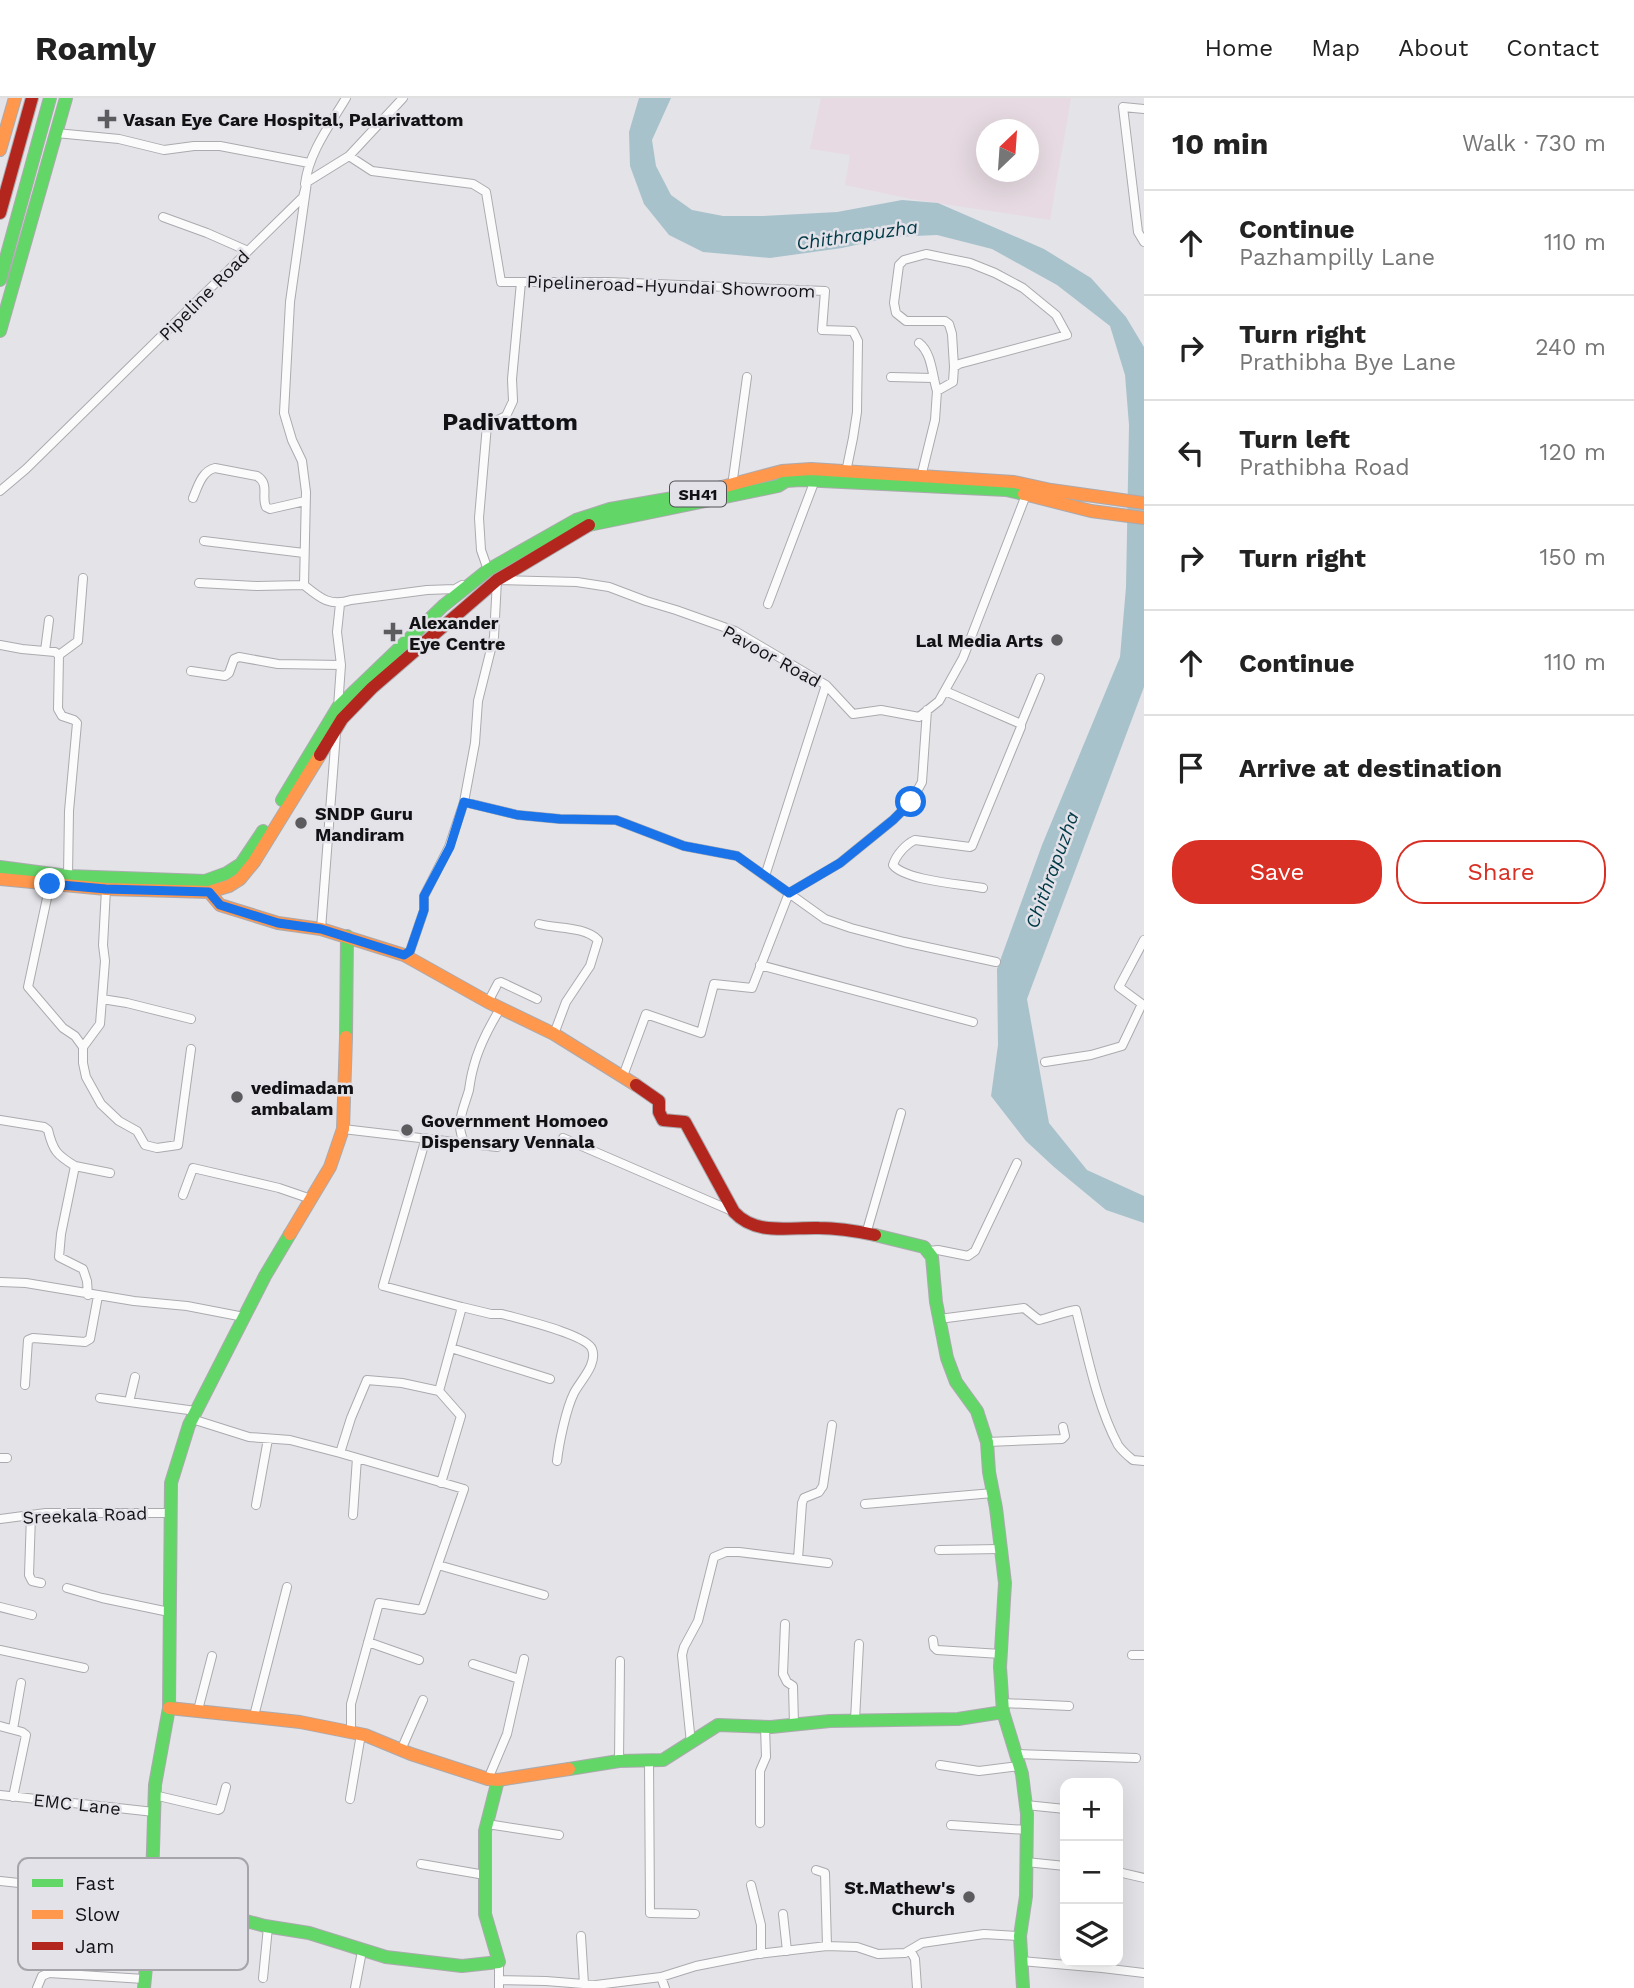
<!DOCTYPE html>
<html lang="en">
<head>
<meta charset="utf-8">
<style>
  :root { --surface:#fff; --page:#f2f2f2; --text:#222; --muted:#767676; --line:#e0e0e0; --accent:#d93025 }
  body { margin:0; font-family:"Work Sans",sans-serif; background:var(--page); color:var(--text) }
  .controls { position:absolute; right:21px; bottom:21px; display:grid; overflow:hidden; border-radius:14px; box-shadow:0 7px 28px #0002 }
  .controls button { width:63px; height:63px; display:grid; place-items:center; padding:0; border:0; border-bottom:2px solid var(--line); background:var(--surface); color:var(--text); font:35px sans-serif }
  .compass { position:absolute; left:976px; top:21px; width:63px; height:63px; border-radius:50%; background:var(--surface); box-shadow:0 7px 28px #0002; rotate:25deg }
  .stop { position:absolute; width:21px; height:21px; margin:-16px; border:5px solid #1a73e8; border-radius:50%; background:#fff }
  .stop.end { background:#1a73e8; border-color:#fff; box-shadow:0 2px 7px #0008 }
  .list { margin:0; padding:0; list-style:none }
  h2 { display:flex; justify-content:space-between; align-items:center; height:91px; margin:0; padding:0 28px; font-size:30px }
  h2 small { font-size:23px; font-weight:400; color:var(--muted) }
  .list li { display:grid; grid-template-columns:46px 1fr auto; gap:21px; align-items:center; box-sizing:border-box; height:105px; padding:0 28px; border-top:2px solid var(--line) }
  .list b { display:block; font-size:26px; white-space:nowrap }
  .list p { margin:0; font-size:23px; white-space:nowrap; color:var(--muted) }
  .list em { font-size:23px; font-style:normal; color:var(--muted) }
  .actions { display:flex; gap:14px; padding:21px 28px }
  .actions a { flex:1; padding:16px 0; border:2px solid var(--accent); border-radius:28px; text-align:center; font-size:24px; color:var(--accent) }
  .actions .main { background:var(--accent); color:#fff }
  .icon { flex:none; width:38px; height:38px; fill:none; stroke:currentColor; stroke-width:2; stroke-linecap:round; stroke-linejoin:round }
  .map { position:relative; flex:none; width:1144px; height:1890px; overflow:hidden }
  header { display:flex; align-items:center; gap:42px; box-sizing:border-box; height:98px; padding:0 35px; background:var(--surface); border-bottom:2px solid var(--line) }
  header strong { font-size:33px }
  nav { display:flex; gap:38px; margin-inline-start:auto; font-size:24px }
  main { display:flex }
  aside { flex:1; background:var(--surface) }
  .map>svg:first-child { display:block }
  .education { fill:#e7dae2; fill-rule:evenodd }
  .water { fill:#a8c2cc }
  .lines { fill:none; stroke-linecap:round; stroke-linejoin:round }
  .street-casing { stroke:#abaaae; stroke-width:10 }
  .fast-casing { stroke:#abaaae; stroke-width:14 }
  .slow-casing { stroke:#abaaae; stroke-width:14 }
  .jam-casing { stroke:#abaaae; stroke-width:14 }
  .street { stroke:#fbfbfc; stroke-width:8 }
  .fast { stroke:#63d668; stroke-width:12 }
  .slow { stroke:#ff974d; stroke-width:12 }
  .jam { stroke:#b3261e; stroke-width:12 }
  .route { stroke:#1a73e8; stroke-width:9 }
  .poi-dot { fill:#5c5b5e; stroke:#e3e2e9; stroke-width:2.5 }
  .labels { text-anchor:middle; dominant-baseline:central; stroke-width:5; stroke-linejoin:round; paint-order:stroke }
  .shield { fill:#e3e2e9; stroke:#515054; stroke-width:2 }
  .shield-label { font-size:16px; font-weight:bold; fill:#121214 }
  .poi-label { font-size:18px; font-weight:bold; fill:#121214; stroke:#e3e2e9; text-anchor:start }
  .street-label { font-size:18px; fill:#121214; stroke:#e3e2e9 }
  .water-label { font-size:19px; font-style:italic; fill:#003a47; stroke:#e3e2e9 }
  .district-label { font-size:24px; font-weight:bold; fill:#121214; stroke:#e3e2e9 }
  .key { fill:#e3e2e9; stroke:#a4a4a9; stroke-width:2 }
  .key-label { font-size:19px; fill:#121214 }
</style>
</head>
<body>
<header>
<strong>Roamly</strong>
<nav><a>Home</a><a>Map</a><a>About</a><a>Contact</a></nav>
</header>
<main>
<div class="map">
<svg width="1144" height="1890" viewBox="0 0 1144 1890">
  <rect width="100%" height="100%" fill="#e4e3e8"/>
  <path class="education" d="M821 0H1071L1050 122 911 101 845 87 850 57 810 51ZM986 32H1028V74H986Z"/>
  <path class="water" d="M639 0H671L652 42 656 68 671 97 692 112 723 118H763L837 114 902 102 938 105 1044 151 1091 180 1126 219 1144 249V589L1027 901 1049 1025 1087 1072 1144 1098V1125L1106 1112 1054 1069 1026 1043 991 998 998 947 997 871 1042 747 1120 559 1126 489 1129 327 1125 277 1110 228 1057 187 992 151 937 137 892 139 842 150 770 160 703 154 669 137 644 106 630 68 629 34Z"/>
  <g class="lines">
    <g class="street-casing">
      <path id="street" d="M1144 11 1123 9 1138 134 1144 144
        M56 35 119 41 164 52 194 48H220L309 65
        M349 58 372 73 473 86 486 94 501 184H608L825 193 822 232 853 233 858 243 857 314 853 340 846 374
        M307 84 290 204 284 315 292 342 302 363 306 394 304 487C320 500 330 509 351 502L427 492 455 491 462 487
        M305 86C309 54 330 27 346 0
        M163 119 207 135 248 153
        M919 245C932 255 932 277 937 293
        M891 279 933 280
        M921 379 935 322 937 293 953 284 954 269 959 266 1067 237 1056 217 1023 190 995 175 970 165 926 156 904 162 899 167 894 205 896 215 906 223H945L949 226 952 236 954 269
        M732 388 747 279
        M0 393 26 371 303 99 307 84 349 58 403 0
        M193 400C198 388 202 373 215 370L257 378C270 386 261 398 266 409L270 411 305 403
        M204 443 304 455
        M486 474 488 472 481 452 479 420 487 327 506 318 513 303 512 281 521 184
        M199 485 257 488 304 487
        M768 506 815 382
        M0 547 22 551 55 554 59 557 78 543 83 480
        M45 553 49 522
        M59 557 58 611 62 618 74 622 77 625 69 713 68 778
        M191 573 225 578 229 575 234 561 239 559 278 566 341 567
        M945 593 1021 626V629L972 748 970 749 915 742C906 746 896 757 893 767 906 783 962 786 983 790
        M338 609 341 567 337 534 340 506
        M1021 626 1040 580
        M464 704 518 717 560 721 616 722 684 748 737 758 825 821 851 830 904 844 996 864
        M765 778 826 587
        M50 786 28 889 63 930 75 938 83 949V965L86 979 101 1006 119 1023 137 1033 145 1047 157 1050 178 1047 191 951
        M539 826C557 831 584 828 598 842L590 868 566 904 554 936
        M321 831 336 635
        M404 857 410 853 424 812V798L449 749 464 704 475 645 478 603 494 539 497 482 577 484 609 489 646 503 676 512 735 533 826 587 853 616 881 612 919 619 939 603 963 560 1026 397
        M760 867 973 924
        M102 901 127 905 191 921
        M488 904 498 885 501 884 537 901
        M83 949 100 926 105 863 103 847 106 791
        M1045 964 1091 957 1122 948 1142 906 1119 889 1144 842
        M623 978 646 916 701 935 714 886 752 890 789 795 840 765 893 722 911 704 922 684 927 612
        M0 1022 44 1029 48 1032C53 1053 57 1057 75 1068
        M343 1031 497 1049
        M563 1040 732 1113
        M465 1045C454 1027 464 1010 469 992 470 985 471 978 473 971 478 950 489 929 500 911
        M183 1097 193 1070 279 1090 311 1101
        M866 1136 901 1015
        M929 1153 938 1152 968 1158 975 1153 1017 1065
        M0 1184 26 1185 134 1203 187 1208 244 1219
        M88 1197 87 1183 83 1171 59 1159 61 1136 75 1068 110 1075
        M462 1209 491 1216H502C519 1221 586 1236 592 1251 598 1266 580 1283 574 1295 566 1311 559 1345 557 1363
        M939 1221 1024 1210 1039 1222C1052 1219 1063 1214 1076 1212 1087 1255 1097 1308 1118 1347 1122 1353 1128 1358 1133 1362L1144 1363
        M451 1250 550 1281
        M25 1287 28 1242 33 1240 85 1244 90 1241 98 1198
        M439 1293 461 1318 441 1385
        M100 1300 196 1313
        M129 1304 135 1279
        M192 1321 249 1339 290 1342 340 1355 351 1320 367 1282 402 1285 439 1293 462 1209 383 1188 426 1040
        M987 1344 1062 1341 1065 1338 1063 1329
        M340 1355 464 1391 422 1512 379 1505 351 1606V1634
        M0 1360H7
        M865 1406 993 1395
        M256 1407 268 1341
        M31 1417 29 1477 32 1483 41 1485
        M353 1417 357 1360
        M0 1421 46 1415H171
        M939 1452 1000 1451
        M798 1461 802 1405 804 1400 819 1394 823 1388 832 1327
        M438 1467 544 1497
        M67 1490 102 1500 169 1514
        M0 1509 32 1517
        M785 1526 783 1576 787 1584 793 1588 794 1626
        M933 1542 934 1549 937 1552 1001 1556
        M368 1544 419 1562
        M0 1552 84 1570
        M1132 1557H1144
        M473 1566 519 1581
        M1003 1605 1069 1608
        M198 1612 212 1558
        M254 1618 287 1489
        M855 1622 859 1546
        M0 1628 22 1634 26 1637 13 1699
        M13 1631 21 1585
        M691 1645 682 1557 684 1549 698 1523 714 1459 726 1454H739L828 1465
        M401 1652 423 1602
        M1016 1656 1136 1660
        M619 1663 620 1563
        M649 1663 650 1815 695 1816
        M940 1667 979 1673 1019 1668
        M488 1681 507 1636 524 1561
        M0 1697 154 1714
        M154 1697 218 1712 220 1711 226 1689
        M350 1701 361 1636
        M1026 1707 1065 1711
        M760 1725V1673L766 1659 765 1628
        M487 1726 559 1737
        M951 1727 1027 1732
        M1026 1764 1065 1768
        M421 1766 485 1777
        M816 1772 825 1775 827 1848
        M1118 1774 1144 1780
        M0 1783 151 1799
        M751 1787 761 1827V1856
        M783 1816 787 1853
        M581 1838 584 1886
        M910 1852 915 1861 917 1890
        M1021 1863 1102 1870 1144 1875
        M499 1864V1890
        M661 1879 665 1890
        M263 1880 268 1829
        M499 1882 546 1883 596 1887 661 1879 696 1868 757 1856 827 1848 857 1849 878 1856 905 1855 922 1845 984 1836 1020 1838
        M37 1890 42 1878 49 1875 144 1881
        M355 1890 362 1853"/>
    </g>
    <g class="fast-casing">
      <path id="fast" d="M0 182 50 0
        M0 233 66 0
        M589 427 778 388 786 383 801 382 1006 392 1024 396
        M282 702 338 609 443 508 488 472 576 422 610 411 696 396
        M0 769 68 778 205 783 227 775 241 766 263 733
        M346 939 347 838
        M875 1137 924 1149 932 1159 936 1204 947 1260 956 1284 977 1313 987 1344 989 1374 996 1410 1005 1485 1000 1569 1003 1614 1022 1676 1027 1716 1026 1798 1020 1838 1023 1890
        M569 1671 619 1663 663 1662 718 1627 771 1629 830 1623 958 1621 1003 1614
        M151 1807 171 1808 231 1819 265 1828 309 1835 386 1859 462 1868 499 1864 485 1816V1733L498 1682
        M144 1890 151 1816 155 1687 169 1610 171 1385 189 1327 265 1178 290 1136"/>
    </g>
    <g class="slow-casing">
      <path id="slow" d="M0 52 15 0
        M696 396 782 373 811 371 1014 384 1051 392 1144 405
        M1024 396 1091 413 1144 420
        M0 781 106 791 209 794 229 788 240 781 254 764 320 657
        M209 794 220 807 278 825 321 831 404 857 488 904 554 936 636 987
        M290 1136 330 1069 343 1031 346 939
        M169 1610 300 1624 365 1637 411 1656 488 1681 498 1682 569 1671"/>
    </g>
    <g class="jam-casing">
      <path id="jam" d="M0 115 32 0
        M320 657 342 621 372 590 497 482 589 427
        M636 987 659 1003V1014L663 1022 685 1024 734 1114C756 1138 790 1129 819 1130 838 1130 856 1133 875 1137"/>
    </g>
    <use href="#street" class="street"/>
    <use href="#fast" class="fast"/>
    <use href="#slow" class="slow"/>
    <use href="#jam" class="jam"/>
  </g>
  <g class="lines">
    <path class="route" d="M50 786 106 791 209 794 220 807 278 825 321 831 404 857 410 853 424 812V798L450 749 464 704 518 717 560 721 616 722 684 748 737 758 789 795 840 765 893 722 911 704"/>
  </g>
  <g class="poi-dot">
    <path d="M103.5 10.5h7v7h7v7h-7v7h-7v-7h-7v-7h7z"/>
    <path d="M389.5 523.5h7v7h7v7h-7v7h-7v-7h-7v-7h7z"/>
    <circle cx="1057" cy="542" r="7"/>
    <circle cx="301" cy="725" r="7"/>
    <circle cx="237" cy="999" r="7"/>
    <circle cx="407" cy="1032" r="7"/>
    <circle cx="969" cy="1799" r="7"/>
  </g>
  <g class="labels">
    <rect class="shield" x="670" y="383.5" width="56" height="25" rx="5"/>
    <g class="shield-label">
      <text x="698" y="396">SH41</text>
    </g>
    <g class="poi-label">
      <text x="123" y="21">Vasan Eye Care Hospital, Palarivattom</text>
      <text x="409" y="524">Alexander<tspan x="409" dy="21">Eye Centre</tspan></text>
      <text x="1043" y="542" text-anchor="end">Lal Media Arts</text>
      <text x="315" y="715">SNDP Guru<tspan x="315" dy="21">Mandiram</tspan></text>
      <text x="251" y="989">vedimadam<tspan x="251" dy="21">ambalam</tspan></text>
      <text x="421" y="1022">Government Homoeo<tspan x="421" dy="21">Dispensary Vennala</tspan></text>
      <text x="955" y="1789" text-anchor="end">St.Mathew's<tspan x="955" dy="21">Church</tspan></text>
    </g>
    <g class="street-label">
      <text transform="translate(671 188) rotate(2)">Pipelineroad-Hyundai Showroom</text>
      <text transform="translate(204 197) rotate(-45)">Pipeline Road</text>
      <text transform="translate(772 558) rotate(29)">Pavoor Road</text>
      <text transform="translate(85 1417) rotate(-2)">Sreekala Road</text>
      <text transform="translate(77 1706) rotate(6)">EMC Lane</text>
    </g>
    <g class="water-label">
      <text transform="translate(857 137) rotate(-8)">Chithrapuzha</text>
      <text transform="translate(1052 772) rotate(-70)">Chithrapuzha</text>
    </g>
    <g class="district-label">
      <text x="510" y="324">Padivattom</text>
    </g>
  </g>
  <rect x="18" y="1760" width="230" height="112" rx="10" class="key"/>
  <rect x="32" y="1781" width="31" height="8" fill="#63d668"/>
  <rect x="32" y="1812" width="31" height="9" fill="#ff974d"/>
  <rect x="32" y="1844" width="31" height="8" fill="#b3261e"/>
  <g class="key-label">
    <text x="75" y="1792">Fast</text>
    <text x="75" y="1823">Slow</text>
    <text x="75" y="1855">Jam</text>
  </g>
</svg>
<div class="controls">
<button>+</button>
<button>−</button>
<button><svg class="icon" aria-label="layers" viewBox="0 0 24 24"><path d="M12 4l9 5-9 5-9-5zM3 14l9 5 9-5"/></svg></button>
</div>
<svg class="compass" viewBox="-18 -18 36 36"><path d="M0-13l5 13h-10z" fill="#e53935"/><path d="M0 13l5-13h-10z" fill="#767676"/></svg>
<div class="stop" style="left:911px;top:704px"></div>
<div class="stop end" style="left:50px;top:786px"></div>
</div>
<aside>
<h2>10 min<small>Walk · 730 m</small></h2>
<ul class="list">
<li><svg class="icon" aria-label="ahead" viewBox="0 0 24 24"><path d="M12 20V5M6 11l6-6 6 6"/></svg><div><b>Continue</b><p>Pazhampilly Lane</p></div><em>110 m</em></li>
<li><svg class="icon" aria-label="right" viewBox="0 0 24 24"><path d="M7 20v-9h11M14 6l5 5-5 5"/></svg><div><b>Turn right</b><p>Prathibha Bye Lane</p></div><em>240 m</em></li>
<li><svg class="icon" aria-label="left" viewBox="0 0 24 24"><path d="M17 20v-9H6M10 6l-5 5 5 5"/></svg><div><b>Turn left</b><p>Prathibha Road</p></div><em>120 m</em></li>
<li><svg class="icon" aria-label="right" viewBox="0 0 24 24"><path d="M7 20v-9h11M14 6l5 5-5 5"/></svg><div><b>Turn right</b></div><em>150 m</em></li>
<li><svg class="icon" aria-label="ahead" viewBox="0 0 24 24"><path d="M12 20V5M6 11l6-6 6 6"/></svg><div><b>Continue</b></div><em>110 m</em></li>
<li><svg class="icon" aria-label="arrive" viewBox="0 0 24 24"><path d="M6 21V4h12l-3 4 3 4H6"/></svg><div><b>Arrive at destination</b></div></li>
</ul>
<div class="actions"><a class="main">Save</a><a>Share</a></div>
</aside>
</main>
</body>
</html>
